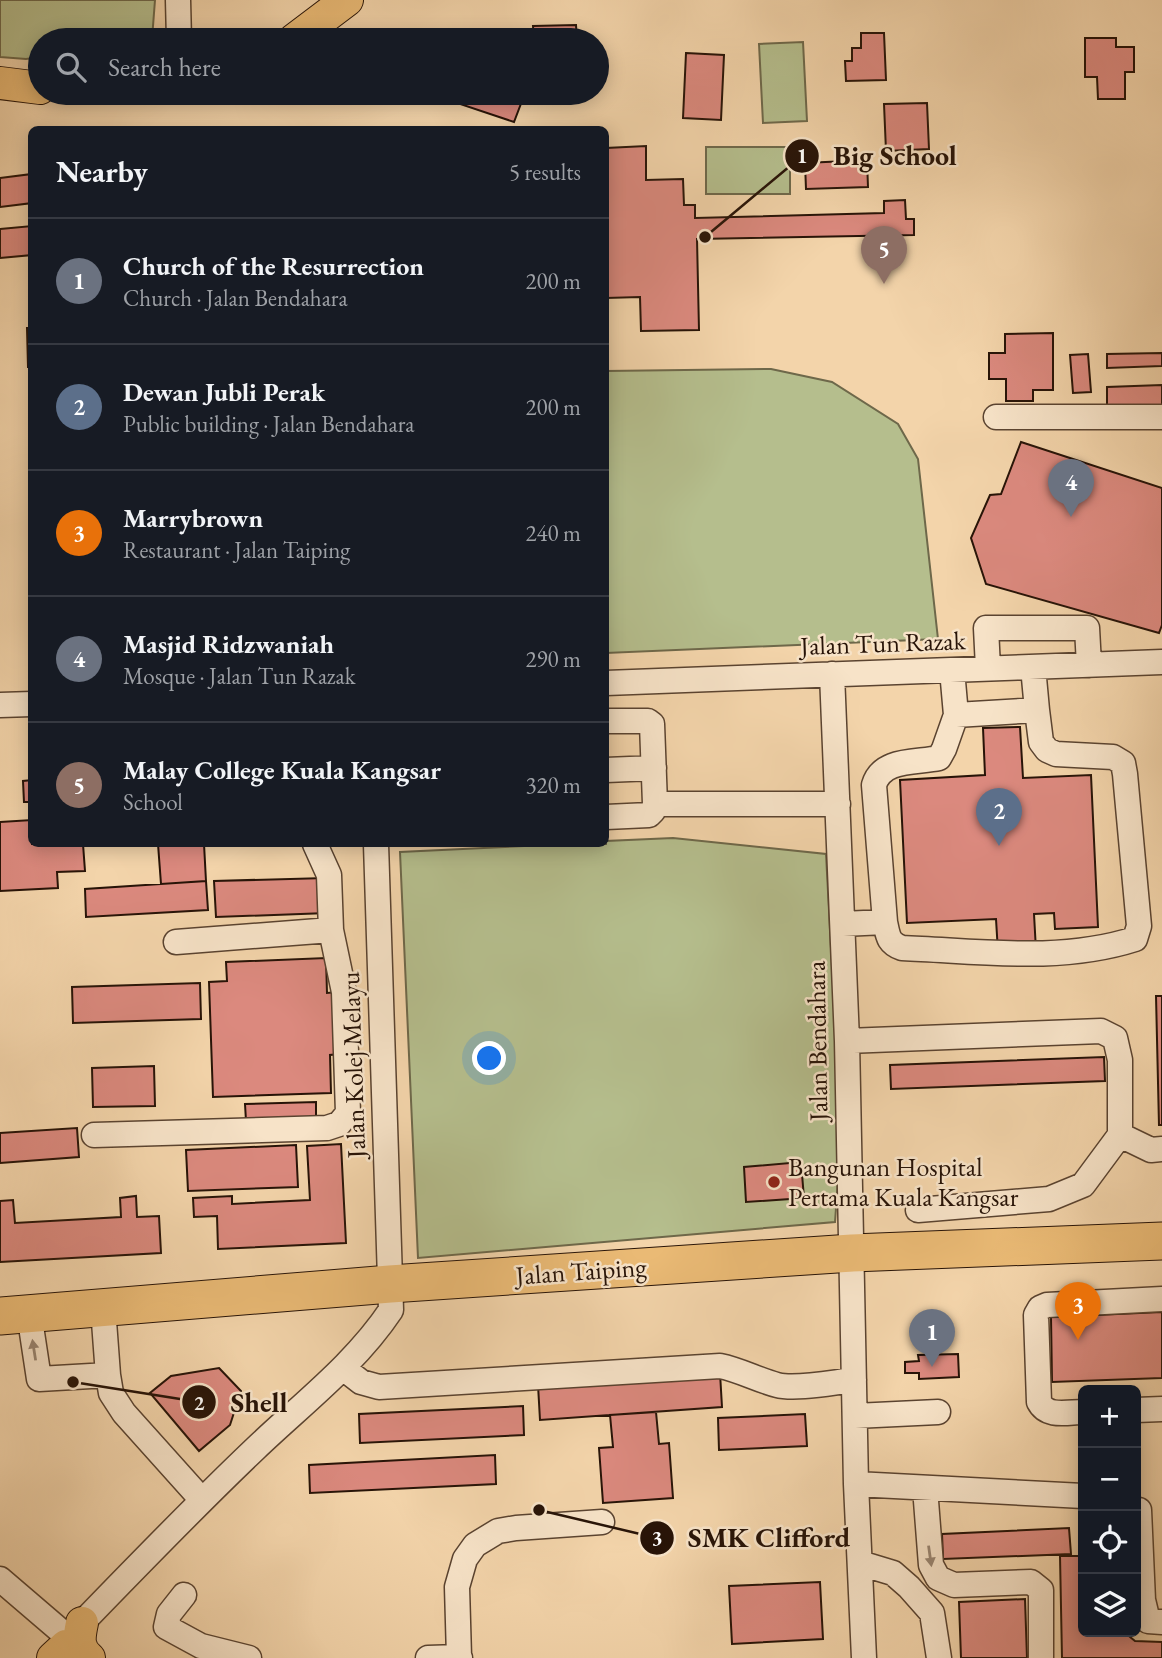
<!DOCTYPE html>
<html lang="en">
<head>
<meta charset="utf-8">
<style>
  :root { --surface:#171b24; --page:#20242c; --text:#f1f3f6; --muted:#9ea1a6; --line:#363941; --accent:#d93025 }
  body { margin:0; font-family:"EB Garamond",serif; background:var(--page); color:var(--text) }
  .controls { position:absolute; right:21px; bottom:21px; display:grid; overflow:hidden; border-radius:10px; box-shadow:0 4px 18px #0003 }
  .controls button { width:63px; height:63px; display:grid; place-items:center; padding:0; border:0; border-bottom:2px solid var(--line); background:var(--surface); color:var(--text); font:35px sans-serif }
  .you { position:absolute; left:490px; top:1059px; width:24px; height:24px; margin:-18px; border:5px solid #fff; border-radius:50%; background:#1a73e8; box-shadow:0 0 0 10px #1a73e833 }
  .badge { display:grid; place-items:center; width:46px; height:46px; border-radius:50%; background:var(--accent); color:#fff; font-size:23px; font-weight:700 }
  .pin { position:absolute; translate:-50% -58px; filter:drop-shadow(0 2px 4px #0008) }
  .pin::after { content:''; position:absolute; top:37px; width:24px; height:21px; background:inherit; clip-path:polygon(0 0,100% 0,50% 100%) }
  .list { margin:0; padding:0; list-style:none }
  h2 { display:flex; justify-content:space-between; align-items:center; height:91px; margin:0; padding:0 28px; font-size:30px }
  h2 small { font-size:23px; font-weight:400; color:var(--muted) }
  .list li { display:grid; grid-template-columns:46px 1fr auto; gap:21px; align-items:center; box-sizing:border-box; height:126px; padding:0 28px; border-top:2px solid var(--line) }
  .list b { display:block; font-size:26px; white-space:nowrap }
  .list p { margin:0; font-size:23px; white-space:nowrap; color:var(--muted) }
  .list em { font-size:23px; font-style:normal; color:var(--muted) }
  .icon { flex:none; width:38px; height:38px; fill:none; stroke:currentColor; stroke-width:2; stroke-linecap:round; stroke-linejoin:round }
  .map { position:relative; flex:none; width:1162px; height:1658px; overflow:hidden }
  .search { position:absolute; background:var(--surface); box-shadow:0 4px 18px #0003; left:28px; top:28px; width:581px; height:77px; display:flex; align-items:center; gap:18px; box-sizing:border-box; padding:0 24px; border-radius:38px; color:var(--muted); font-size:26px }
  .panel { position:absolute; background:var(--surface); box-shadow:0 4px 18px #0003; left:28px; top:126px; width:581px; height:721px; border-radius:10px }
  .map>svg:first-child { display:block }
  .green { fill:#b5be8d; stroke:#6e684a; stroke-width:2 }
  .building { fill:#db897e; stroke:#271307; stroke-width:2 }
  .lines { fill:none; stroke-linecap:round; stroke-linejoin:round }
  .minor-casing { stroke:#5a4330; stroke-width:27 }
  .major-casing { stroke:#271307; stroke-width:34 }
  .highway-casing { stroke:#271307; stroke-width:39 }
  .minor { stroke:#f7e3c8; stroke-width:24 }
  .major { stroke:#eaba75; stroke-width:32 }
  .highway { stroke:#eaba75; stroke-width:37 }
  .oneway { fill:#998571 }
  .poi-dot { fill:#8f2418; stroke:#f7e3c8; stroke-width:2.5 }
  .labels { text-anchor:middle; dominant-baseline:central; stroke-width:5; stroke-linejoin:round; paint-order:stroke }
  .street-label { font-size:26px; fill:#271307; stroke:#f7e3c8 }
  .poi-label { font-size:26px; fill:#271307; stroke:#f7e3c8; text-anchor:start }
  .leader { fill:none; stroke:#271307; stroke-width:2.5 }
  .callout-dot { fill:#271307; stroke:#f7e3c8; stroke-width:2.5 }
  .mark-label { font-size:21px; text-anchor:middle; font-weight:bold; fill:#fff }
  .callout-label { font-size:28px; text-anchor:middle; font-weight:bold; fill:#271307; stroke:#f7e3c8; stroke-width:5; stroke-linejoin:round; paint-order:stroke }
</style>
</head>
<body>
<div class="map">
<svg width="1162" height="1658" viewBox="0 0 1162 1658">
  <rect width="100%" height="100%" fill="#f3d4aa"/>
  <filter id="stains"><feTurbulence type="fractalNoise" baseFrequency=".00286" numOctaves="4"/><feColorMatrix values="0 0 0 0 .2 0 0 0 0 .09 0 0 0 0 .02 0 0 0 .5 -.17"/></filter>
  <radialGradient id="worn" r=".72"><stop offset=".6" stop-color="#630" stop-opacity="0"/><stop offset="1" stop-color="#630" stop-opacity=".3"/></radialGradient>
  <path class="green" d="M0 0H155L152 39 142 40H40V57L26 59 0 57Z
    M803 42 807 121 763 123 759 44Z
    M706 147H790V194H706Z
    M771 369 832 382 898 424 918 459 938 639 606 653V371Z
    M673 838 826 854 841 1138 835 1222 418 1258 400 852 567 844H606V841Z"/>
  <path class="building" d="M576 25 577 40H534L533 26Z
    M861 33H884L886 80 846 81 845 61H852V48H861Z
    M1085 38H1116V47H1134V72H1125V99H1098L1097 77H1085Z
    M686 53 724 55 721 120 683 118Z
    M454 93H525L514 122 451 101Z
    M927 103 929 149 886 151 884 104Z
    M646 146V180L683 179 684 205H695V218L884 213V201L905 200 906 219H914V235L697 239 699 330 641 331 640 297 606 298V148Z
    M867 160 868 187 806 189 805 163Z
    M32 174V203L0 207V178Z
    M32 226V255L0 258V229Z
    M27 328H32V367H28Z
    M1053 333V390H1033V401H1006V379H989V353H1005V334Z
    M1162 353V366L1107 368V354Z
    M1088 354 1091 392 1073 393 1070 355Z
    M1162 385V410L1107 412V387Z
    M1021 442 1162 488V625L1159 633 986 584 971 538 990 495 1001 494Z
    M1020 727 1023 778 1091 775 1098 927 1055 929 1054 913 1034 914 1036 950 998 952 996 919 907 923 900 780 985 775 983 728Z
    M32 780V802H24L23 781Z
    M32 820V844H83L85 871 57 872 58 888 0 891V822Z
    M158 844H204L206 881 161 884Z
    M326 878 327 913 216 917 214 881Z
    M206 881 208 910 86 917 85 889Z
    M326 958 327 993 338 992 340 1054 330 1055 331 1093 213 1097 209 982 227 981 226 962Z
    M200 983 201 1019 73 1023 72 987Z
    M1156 996H1162V1125H1159Z
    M1104 1057 1105 1081 891 1089 890 1065Z
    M154 1066 155 1106 93 1107 92 1068Z
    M316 1102V1119L246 1121 245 1104Z
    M77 1128 79 1157 0 1163V1133Z
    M341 1144 346 1243 218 1249 217 1216 194 1217 193 1198 232 1196V1204L310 1200 307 1146Z
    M296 1145 298 1187 188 1191 186 1150Z
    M801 1162 804 1198 746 1202 744 1167Z
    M136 1196 137 1217 159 1216 161 1253 0 1262V1201L13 1200 15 1223 121 1217 120 1198Z
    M1162 1312V1378L1052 1382 1051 1317Z
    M958 1354 959 1377 919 1379V1373H905V1362L919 1361 918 1355Z
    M219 1368 241 1391 230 1425 199 1451 150 1393 171 1376Z
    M720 1373 722 1407 540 1420 538 1385Z
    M523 1406 524 1435 360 1443 359 1414Z
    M656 1412 659 1444 669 1443 673 1498 603 1503 599 1448 613 1447 610 1415Z
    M805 1414 807 1446 719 1450 718 1418Z
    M495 1455 496 1484 310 1493 309 1465Z
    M1069 1528 1071 1554 943 1559 942 1534Z
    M1060 1556H1083V1632H1124L1135 1641 1162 1642V1658H1062Z
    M820 1582 823 1639 732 1644 729 1586Z
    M1025 1599 1027 1658H961L959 1602Z"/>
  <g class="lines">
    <g class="minor-casing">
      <path id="minor" d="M178 0 179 40
        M996 417H1162
        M988 668 986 628H1087L1089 665
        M952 670 956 715 1037 710 1033 667
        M832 674 847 1041 856 1484 864 1658
        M606 683 1162 662
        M0 705 32 704
        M606 721H648L652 724 655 804
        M606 770 654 768
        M606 817 649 815 653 811 655 804H838
        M885 922C888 936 888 943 902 948 980 951 1060 963 1135 939L1139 926 1125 774 1123 763 1113 757 1056 754 1047 750 1041 742 1037 710
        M843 924 885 922 874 785C882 758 916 763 939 758L944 749 956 715
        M176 942 331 930
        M847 1041 1101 1031 1115 1038 1120 1060V1135L1083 1185 1049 1199 918 1210
        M94 1135 327 1128 339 1124 348 1113 344 992 331 930 329 875 315 844
        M1120 1135 1151 1150 1162 1149
        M29 1313 39 1379 108 1375 103 1308
        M343 1368 361 1382 379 1387 720 1366C740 1370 758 1380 777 1385 796 1390 834 1382 854 1380
        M108 1375 111 1393 124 1413 202 1500
        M1136 1410 1162 1409
        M1083 1412C1068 1412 1047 1418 1039 1402L1036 1315 1040 1308 1047 1305 1162 1299
        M855 1416 938 1412
        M856 1484 1083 1496
        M925 1488 931 1565 938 1578 954 1585 1031 1582 1041 1590V1658
        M1139 1510 1143 1600 1148 1621 1162 1622
        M860 1563 893 1573 909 1587 932 1613 939 1658
        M0 1579 70 1639
        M184 1595 169 1614 166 1627 201 1646 249 1658
        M72 1636 82 1623C139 1564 196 1505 256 1448 302 1404 355 1364 391 1310L376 844
        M459 1657 457 1587 465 1559 475 1545 498 1531 516 1528 602 1522
        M428 1658 459 1657 460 1658"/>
    </g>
    <g class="major-casing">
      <path id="major" d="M294 40 347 0
        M0 83 40 88
        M82 1623C79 1637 77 1648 89 1658
        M53 1658 66 1646"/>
    </g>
    <g class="highway-casing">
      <path id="highway" d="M0 1316 390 1284 852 1253 1162 1241"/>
    </g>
    <use href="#minor" class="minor"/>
    <use href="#major" class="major"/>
    <use href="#highway" class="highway"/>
  </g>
  <defs><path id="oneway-solid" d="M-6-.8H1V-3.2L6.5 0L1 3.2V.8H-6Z" transform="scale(1.75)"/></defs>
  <g class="oneway">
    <use href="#oneway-solid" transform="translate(34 1350) rotate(-99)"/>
    <use href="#oneway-solid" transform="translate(930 1556) rotate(82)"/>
  </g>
  <circle class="poi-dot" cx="774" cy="1182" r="7"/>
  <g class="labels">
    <g class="street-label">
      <text transform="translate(883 643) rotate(-2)">Jalan Tun Razak</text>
      <text transform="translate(817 1041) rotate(-91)">Jalan Bendahara</text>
      <text transform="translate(353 1065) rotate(-92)">Jalan Kolej Melayu</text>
      <text transform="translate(581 1271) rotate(-4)">Jalan Taiping</text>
    </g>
    <g class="poi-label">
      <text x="788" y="1167">Bangunan Hospital<tspan x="788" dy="30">Pertama Kuala Kangsar</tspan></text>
    </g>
  </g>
  <path class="leader" d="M705 237L802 156M73 1382L199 1402M539 1510L657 1538"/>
  <g class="callout-dot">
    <circle cx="705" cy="237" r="7"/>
    <circle cx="73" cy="1382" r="7"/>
    <circle cx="539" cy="1510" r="7"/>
    <circle cx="802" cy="156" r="18"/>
    <circle cx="199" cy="1402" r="18"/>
    <circle cx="657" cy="1538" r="18"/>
  </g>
  <g class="mark-label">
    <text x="802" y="163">1</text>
    <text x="199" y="1410">2</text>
    <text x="657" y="1545">3</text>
  </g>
  <g class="callout-label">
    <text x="895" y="165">Big School</text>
    <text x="259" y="1412">Shell</text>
    <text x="769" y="1547">SMK Clifford</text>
  </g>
  <rect width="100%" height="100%" filter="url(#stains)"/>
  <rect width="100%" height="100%" fill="url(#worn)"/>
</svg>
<div class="controls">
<button>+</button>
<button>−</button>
<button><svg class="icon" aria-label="locate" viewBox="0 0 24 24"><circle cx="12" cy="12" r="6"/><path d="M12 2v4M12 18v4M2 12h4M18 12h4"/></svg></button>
<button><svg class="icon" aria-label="layers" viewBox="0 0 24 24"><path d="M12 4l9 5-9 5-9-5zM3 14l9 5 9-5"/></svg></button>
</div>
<div class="you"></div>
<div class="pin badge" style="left:932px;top:1367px;background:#6b7280">1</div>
<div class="pin badge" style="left:999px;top:846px;background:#5c6f8a">2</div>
<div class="pin badge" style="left:1078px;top:1340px;background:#e8710a">3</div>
<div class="pin badge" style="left:1071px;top:517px;background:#6b7280">4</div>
<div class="pin badge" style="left:884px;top:284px;background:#8d6e63">5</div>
<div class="search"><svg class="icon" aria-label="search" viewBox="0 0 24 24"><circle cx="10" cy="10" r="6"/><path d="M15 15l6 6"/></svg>Search here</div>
<section class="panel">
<h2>Nearby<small>5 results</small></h2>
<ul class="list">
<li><span class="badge" style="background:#6b7280">1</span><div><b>Church of the Resurrection</b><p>Church · Jalan Bendahara</p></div><em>200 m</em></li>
<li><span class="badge" style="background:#5c6f8a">2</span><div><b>Dewan Jubli Perak</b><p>Public building · Jalan Bendahara</p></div><em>200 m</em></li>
<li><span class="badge" style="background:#e8710a">3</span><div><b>Marrybrown</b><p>Restaurant · Jalan Taiping</p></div><em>240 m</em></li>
<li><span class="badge" style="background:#6b7280">4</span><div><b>Masjid Ridzwaniah</b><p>Mosque · Jalan Tun Razak</p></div><em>290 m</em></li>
<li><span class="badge" style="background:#8d6e63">5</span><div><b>Malay College Kuala Kangsar</b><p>School</p></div><em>320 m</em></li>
</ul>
</section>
</div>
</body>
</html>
